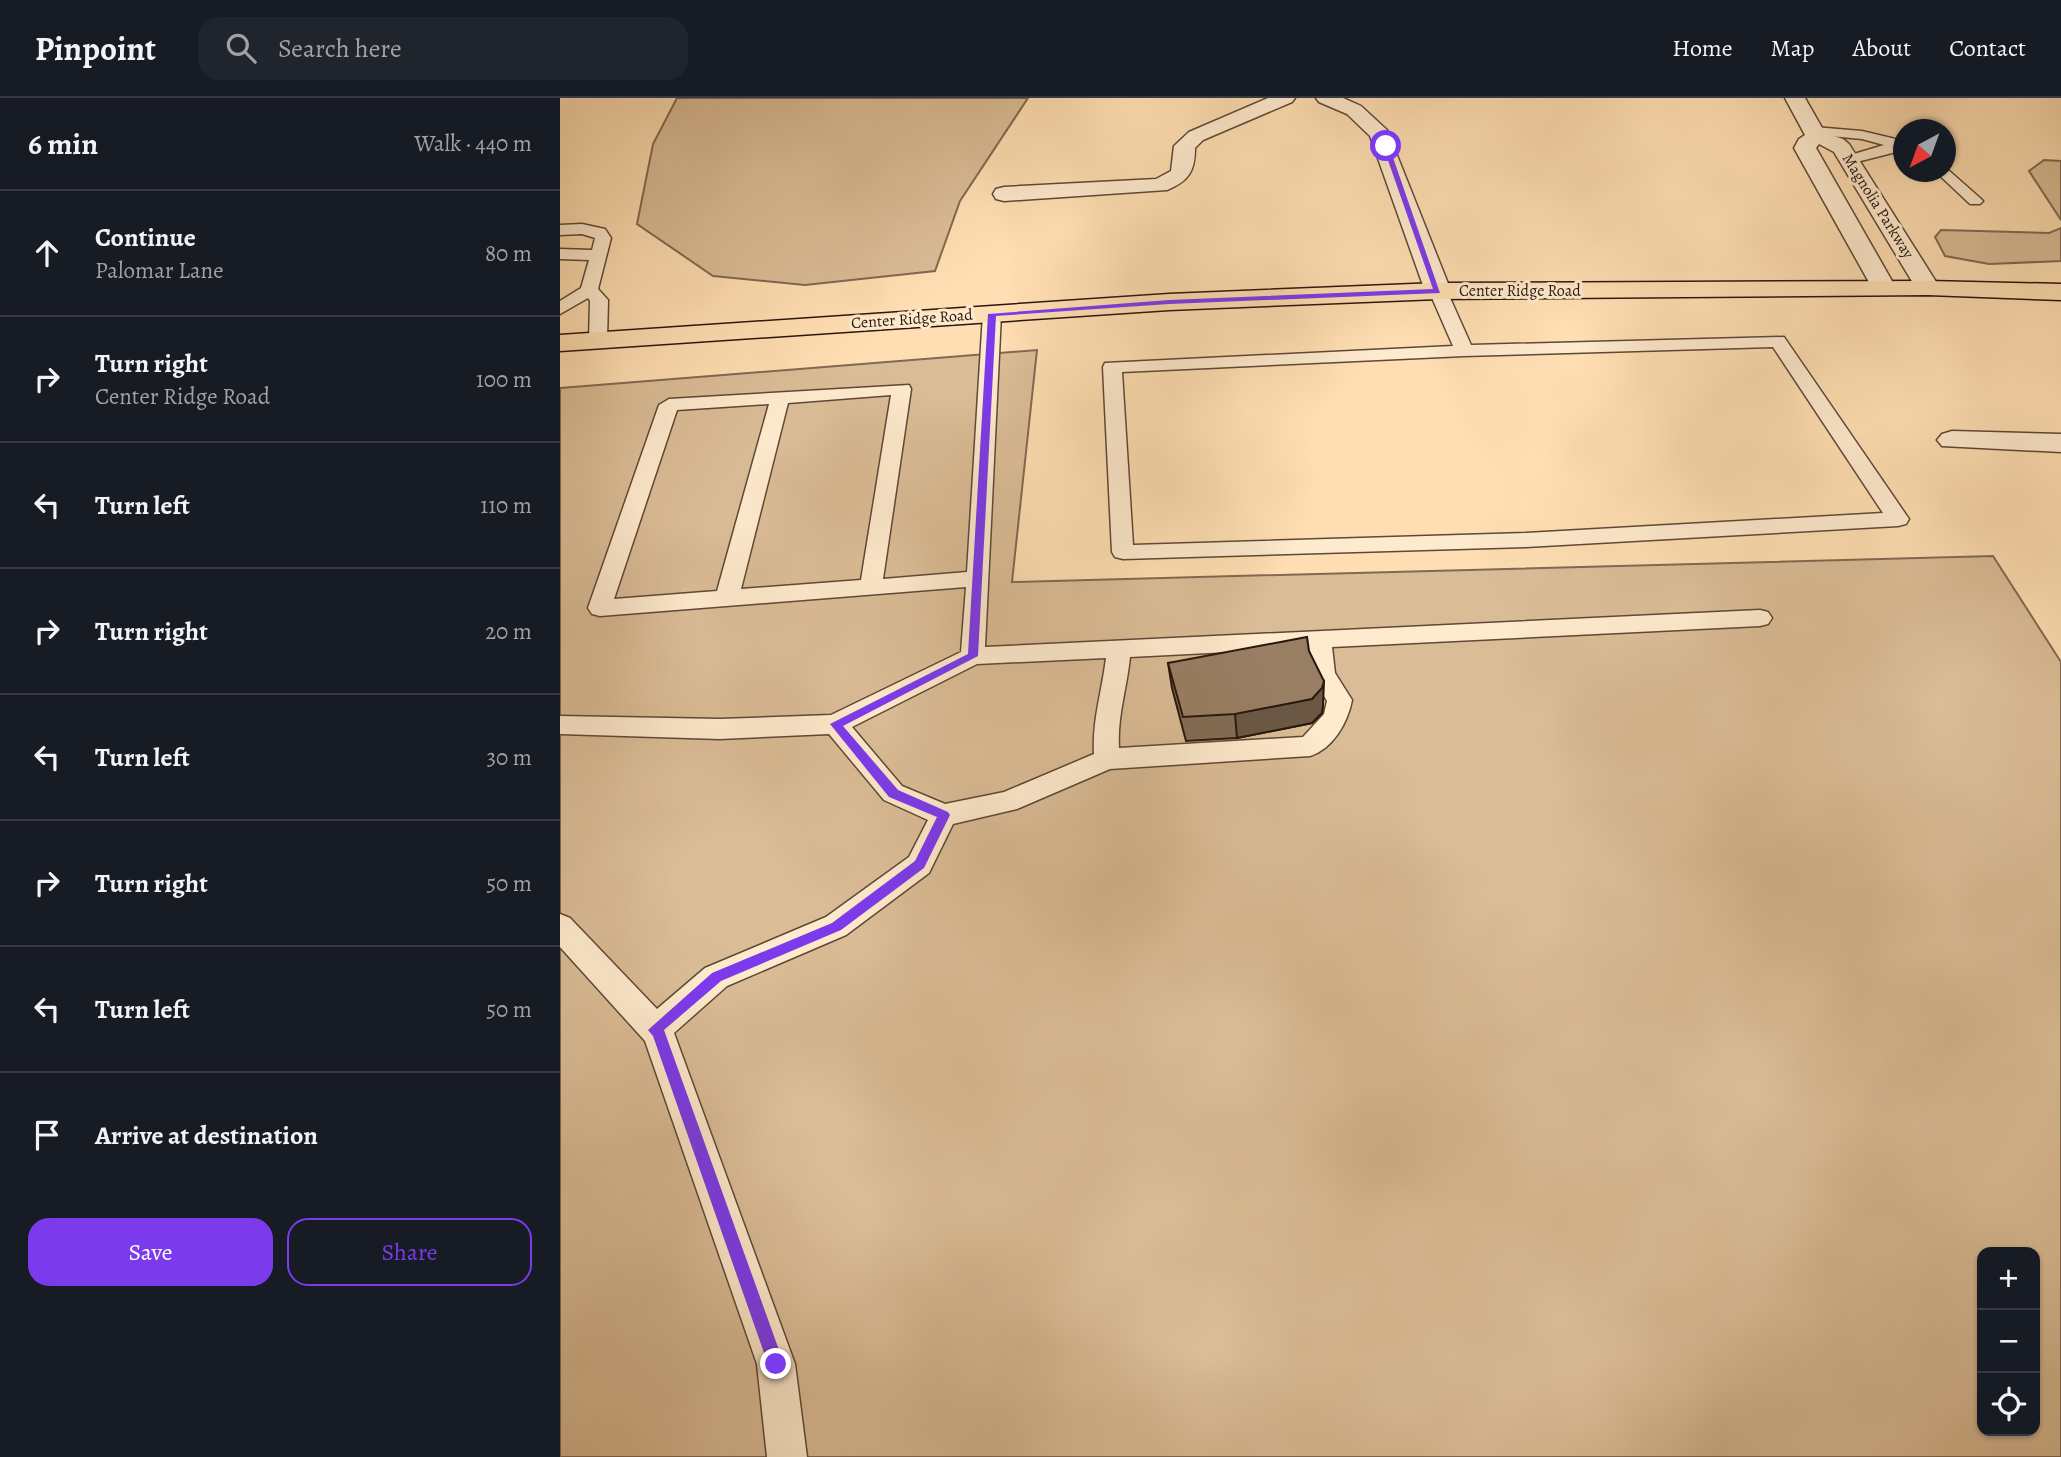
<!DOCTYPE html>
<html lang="en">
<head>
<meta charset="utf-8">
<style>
  :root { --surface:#171b24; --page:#20242c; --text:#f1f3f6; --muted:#9ea1a6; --line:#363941; --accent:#7c3aed }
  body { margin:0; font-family:Alegreya,serif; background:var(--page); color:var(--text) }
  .controls { position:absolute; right:21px; bottom:21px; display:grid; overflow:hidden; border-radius:14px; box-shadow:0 2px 5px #0004 }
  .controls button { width:63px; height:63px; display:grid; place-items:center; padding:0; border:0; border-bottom:2px solid var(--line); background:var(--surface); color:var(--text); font:35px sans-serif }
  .compass { position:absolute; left:1333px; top:21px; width:63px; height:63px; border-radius:50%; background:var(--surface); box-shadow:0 2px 5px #0004; rotate:221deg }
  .stop { position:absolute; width:21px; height:21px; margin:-16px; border:5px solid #7c3aed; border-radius:50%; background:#fff }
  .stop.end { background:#7c3aed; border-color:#fff; box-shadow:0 2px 7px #0008 }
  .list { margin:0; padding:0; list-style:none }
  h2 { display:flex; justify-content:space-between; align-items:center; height:91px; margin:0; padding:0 28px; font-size:30px }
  h2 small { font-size:23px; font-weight:400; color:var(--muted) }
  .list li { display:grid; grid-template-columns:46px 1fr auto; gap:21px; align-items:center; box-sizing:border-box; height:126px; padding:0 28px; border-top:2px solid var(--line) }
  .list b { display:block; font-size:26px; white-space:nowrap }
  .list p { margin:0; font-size:23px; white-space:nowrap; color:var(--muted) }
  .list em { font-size:23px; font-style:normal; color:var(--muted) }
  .actions { display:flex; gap:14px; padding:21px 28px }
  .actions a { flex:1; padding:16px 0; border:2px solid var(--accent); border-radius:21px; text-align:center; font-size:24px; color:var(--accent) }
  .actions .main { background:var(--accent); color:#fff }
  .icon { flex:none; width:38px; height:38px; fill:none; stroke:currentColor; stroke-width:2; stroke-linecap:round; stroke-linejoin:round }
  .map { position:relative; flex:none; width:1501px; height:1359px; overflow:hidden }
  header { display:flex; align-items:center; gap:42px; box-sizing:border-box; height:98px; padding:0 35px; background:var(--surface); border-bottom:2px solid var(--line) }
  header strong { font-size:33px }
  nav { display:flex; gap:38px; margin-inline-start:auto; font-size:24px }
  .search { width:490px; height:63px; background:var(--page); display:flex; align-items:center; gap:18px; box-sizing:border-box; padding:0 24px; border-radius:21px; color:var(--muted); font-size:26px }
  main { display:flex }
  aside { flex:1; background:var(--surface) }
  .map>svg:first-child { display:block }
  .green { fill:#dabc96; stroke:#826952; stroke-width:2; fill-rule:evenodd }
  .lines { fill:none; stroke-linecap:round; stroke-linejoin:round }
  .service-casing { stroke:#5e4836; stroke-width:3 }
  .minor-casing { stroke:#5e4836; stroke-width:3 }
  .primary-casing { stroke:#29160d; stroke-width:3 }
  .service { fill:#feeacd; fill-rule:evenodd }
  .minor { fill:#feeacd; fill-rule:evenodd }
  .primary { fill:#fedeb2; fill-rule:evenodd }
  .wall { fill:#836c55; stroke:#29160d; stroke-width:2 }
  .shaded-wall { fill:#6a5845; stroke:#29160d; stroke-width:2 }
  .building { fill:#987e63; stroke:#29160d; stroke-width:2 }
  .route { fill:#7c3aed }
  .labels { text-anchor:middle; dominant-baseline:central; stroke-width:6; stroke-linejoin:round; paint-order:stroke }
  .far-street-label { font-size:16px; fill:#29160d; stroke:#feeacd }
</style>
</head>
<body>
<header>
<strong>Pinpoint</strong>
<div class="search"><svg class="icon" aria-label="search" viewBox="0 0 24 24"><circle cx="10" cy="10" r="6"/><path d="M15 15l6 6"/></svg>Search here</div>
<nav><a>Home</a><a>Map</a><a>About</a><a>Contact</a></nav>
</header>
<main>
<aside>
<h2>6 min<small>Walk · 440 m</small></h2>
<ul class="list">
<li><svg class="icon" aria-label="ahead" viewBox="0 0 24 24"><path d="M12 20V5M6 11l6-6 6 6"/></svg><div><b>Continue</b><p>Palomar Lane</p></div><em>80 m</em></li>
<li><svg class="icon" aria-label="right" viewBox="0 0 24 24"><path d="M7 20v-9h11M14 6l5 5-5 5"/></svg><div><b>Turn right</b><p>Center Ridge Road</p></div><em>100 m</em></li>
<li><svg class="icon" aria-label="left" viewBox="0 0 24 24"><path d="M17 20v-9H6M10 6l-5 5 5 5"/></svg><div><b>Turn left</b></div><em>110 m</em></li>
<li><svg class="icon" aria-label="right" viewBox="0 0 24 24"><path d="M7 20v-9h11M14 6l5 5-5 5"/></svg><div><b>Turn right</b></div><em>20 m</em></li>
<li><svg class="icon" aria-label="left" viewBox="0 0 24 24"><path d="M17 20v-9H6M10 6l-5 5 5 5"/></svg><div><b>Turn left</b></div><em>30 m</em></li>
<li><svg class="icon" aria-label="right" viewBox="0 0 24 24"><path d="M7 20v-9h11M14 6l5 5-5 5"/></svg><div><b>Turn right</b></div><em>50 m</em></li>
<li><svg class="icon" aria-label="left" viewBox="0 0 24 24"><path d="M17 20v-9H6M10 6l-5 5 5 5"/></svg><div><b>Turn left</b></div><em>50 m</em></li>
<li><svg class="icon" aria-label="arrive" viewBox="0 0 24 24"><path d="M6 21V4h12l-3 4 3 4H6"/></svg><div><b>Arrive at destination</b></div></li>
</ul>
<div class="actions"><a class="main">Save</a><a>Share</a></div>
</aside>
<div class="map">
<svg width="1501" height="1359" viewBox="0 0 1501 1359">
  <rect width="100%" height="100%" fill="#fedeb2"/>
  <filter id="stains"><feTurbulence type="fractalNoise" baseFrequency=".00286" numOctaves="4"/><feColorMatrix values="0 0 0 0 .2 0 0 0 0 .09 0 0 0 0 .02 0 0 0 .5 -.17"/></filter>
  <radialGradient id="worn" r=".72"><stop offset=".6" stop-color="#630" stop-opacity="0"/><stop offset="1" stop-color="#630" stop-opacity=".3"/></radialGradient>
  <path class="green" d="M117 0H468L400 103 375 173 245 187 153 178 77 126 93 46Z
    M1484 62 1501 63V122L1469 73Z
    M1501 130V163L1429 166 1385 158 1375 139 1381 132 1489 135Z
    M477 252 452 484 1433 458 1501 564V1359H0V290ZM1422 1154H1475V1333H1422Z"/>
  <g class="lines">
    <g class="service-casing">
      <path id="service" d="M1254 29 1302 33 1344 43V52L1289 66 1284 65 1282 62 1284 59 1324 47 1302 41 1249 36V30Z
        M1386 70 1420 100 1423 103 1420 106H1410L1376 74H1386Z
        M22 126 45 131 51 140 38 191 48 202 47 242 38 247 29 242 30 203 28 200 0 216V203L21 190 29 162 0 161V151L32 152 35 140 22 136 0 137V127Z
        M878 188 887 193 911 247 1224 239 1349 421 1346 426 1338 428 966 449 563 461 555 459 552 454 543 269 545 265 893 248 869 193ZM1213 249 1323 415 966 435 573 447 562 274 904 258Z
        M432 211 441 216 425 549 1200 512 1208 514 1212 520 1208 526 1200 528 772 549 775 575 792 602C788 624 773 651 750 658L550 671 457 711 393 726 369 775 286 837 167 888 114 935 235 1266 247 1359H207L197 1266 85 943 0 849V816L10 820 97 911 145 870 266 819 349 759 368 722 324 702 269 636 160 641 0 636V618L160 621 271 617 401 554 406 489 40 518 32 516 28 510 99 307 109 301 349 287 351 291 323 481 407 474 423 216ZM331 297 301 482 181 491 228 305ZM209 306 157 493 54 501 117 312ZM748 550 751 576 767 603 764 616 743 639 559 650C557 619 567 590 570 559ZM546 560C542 593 532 623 534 656L444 694 385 706 342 688 292 629 417 566Z"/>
    </g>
    <g class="minor-casing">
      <path id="minor" d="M708 0H735L732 4 643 42 635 50C635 73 629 83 607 92L444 103 436 101 433 96 436 91 444 89 596 81 611 73 614 48 629 34Z
        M756 0H783L801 8 827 32 891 193 887 198 878 201 869 198 865 193 810 38 787 16 759 4Z
        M1225 0H1245L1265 35 1283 41 1289 46 1380 190 1377 195 1368 197 1359 195 1274 54 1259 46 1256 50 1336 190 1333 195 1324 197 1315 195 1234 50 1239 41 1245 37Z
        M1392 333 1501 336V354L1382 348 1377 342 1382 336Z"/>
    </g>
    <g class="primary-casing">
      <path id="primary" d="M1368 183 1501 186V202L1368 197 878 201 609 212 0 253V237L609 196 878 185Z"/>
    </g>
    <use href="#service" class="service"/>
    <use href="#minor" class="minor"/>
    <use href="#primary" class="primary"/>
  </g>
  <path class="wall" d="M749 553 763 607 762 615 752 625 677 640 626 643 612 590 608 565Z"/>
  <path class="shaded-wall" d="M764 583 763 607 762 615 752 625 677 640 675 616Z"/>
  <path class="building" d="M747 539 749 553 764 583 762 590 752 601 675 616 623 619 608 565Z"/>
  <path class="route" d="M826 47 829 48 880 195 609 206 436 218 418 558 283 628 338 692 388 714 390 717 364 770 281 832 161 883 104 932 224 1266 222 1272 216 1274 210 1272 93 938 88 932 152 875 272 825 355 763 377 719 329 699 270 626 408 556 428 216 609 202 873 191 823 48Z"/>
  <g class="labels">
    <g class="far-street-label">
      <text transform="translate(1318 108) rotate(58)">Magnolia Parkway</text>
      <text x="960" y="193">Center Ridge Road</text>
      <text transform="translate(352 221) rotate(-4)">Center Ridge Road</text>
    </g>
  </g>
  <rect width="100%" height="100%" filter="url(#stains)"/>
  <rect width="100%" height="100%" fill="url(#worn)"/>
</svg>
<div class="controls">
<button>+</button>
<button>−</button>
<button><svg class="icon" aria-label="locate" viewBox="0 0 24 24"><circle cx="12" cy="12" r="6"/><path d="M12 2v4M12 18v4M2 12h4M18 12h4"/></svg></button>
</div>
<svg class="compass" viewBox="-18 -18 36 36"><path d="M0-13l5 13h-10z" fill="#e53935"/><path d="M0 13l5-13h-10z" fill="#9ea1a6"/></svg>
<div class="stop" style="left:826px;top:48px"></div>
<div class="stop end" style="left:216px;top:1266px"></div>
</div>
</main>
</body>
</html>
